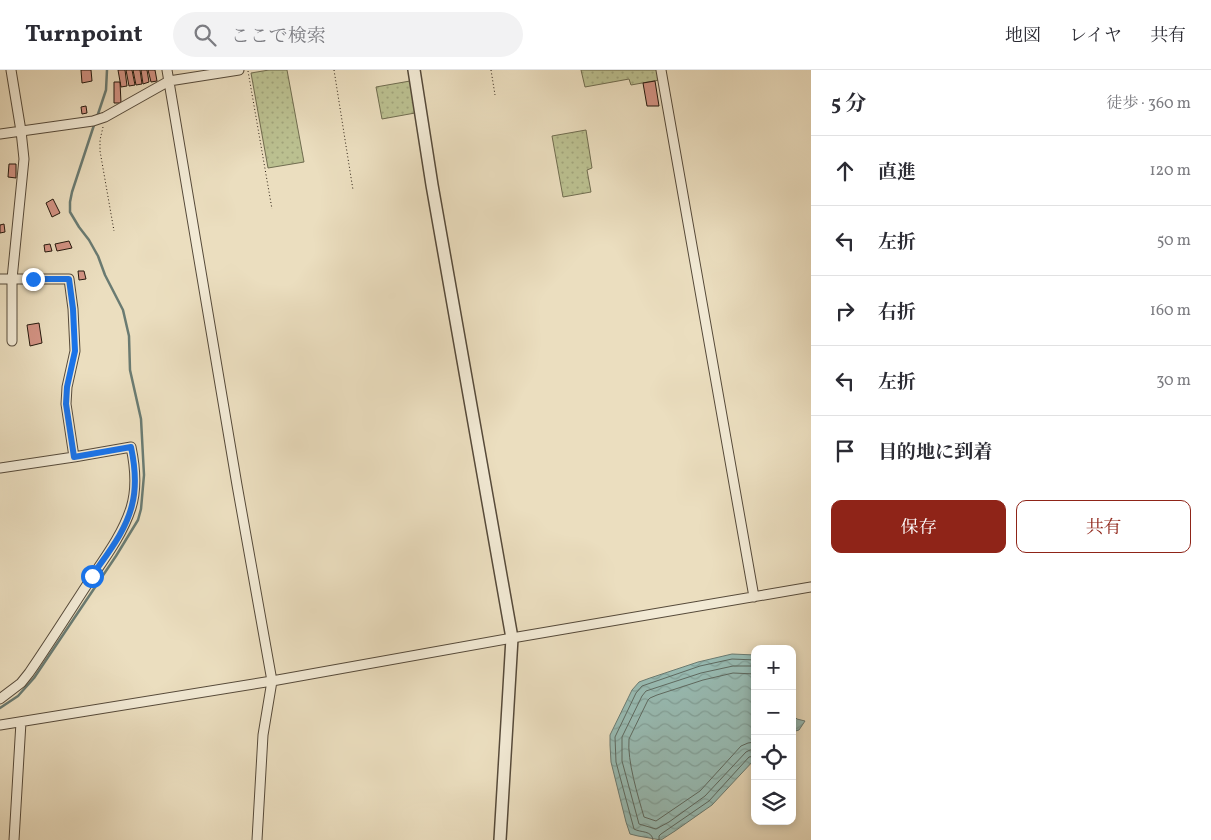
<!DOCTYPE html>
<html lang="ja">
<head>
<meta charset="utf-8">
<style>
  :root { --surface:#fff; --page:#f2f2f3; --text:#2b2b33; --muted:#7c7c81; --line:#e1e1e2; --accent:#8f2418 }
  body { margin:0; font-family:Vollkorn,"Noto Serif JP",serif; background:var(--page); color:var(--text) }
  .controls { position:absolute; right:15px; bottom:15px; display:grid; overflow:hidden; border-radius:10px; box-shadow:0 2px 8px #0003 }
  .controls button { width:45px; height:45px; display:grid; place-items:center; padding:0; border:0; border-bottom:1px solid var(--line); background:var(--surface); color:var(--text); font:25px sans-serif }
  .stop { position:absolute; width:15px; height:15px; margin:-11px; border:4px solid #1a73e8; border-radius:50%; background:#fff }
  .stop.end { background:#1a73e8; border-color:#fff; box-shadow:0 1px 5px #0008 }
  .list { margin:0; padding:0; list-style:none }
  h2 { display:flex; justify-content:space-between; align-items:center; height:65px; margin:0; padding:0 20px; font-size:21px }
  h2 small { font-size:16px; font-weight:400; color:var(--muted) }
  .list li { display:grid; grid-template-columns:32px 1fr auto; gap:15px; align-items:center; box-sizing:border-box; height:70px; padding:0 20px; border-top:1px solid var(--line) }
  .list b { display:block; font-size:19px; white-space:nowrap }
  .list em { font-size:16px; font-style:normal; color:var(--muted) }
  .actions { display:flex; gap:10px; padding:15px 20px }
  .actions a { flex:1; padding:11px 0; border:1px solid var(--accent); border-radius:10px; text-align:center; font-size:18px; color:var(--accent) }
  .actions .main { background:var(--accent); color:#fff }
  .icon { flex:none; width:28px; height:28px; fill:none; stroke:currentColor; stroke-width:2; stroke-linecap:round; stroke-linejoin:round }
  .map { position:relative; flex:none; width:811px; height:770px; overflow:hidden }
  header { display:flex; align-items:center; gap:30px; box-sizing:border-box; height:70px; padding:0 25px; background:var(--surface); border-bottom:1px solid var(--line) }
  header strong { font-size:24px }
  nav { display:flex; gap:28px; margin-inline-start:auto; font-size:18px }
  .search { width:350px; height:45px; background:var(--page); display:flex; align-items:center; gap:12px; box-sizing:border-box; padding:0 18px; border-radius:28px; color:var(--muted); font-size:19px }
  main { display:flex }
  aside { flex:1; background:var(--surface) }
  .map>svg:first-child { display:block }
  .grass { fill:url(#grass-dots); stroke:#706c4f }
  .water { fill:url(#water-waves); stroke:#6a7b72 }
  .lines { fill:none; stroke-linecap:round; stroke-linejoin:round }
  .shore { stroke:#5e6a61; stroke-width:1 }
  .stream { stroke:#6a7b72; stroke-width:2.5 }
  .building { fill:#d39384; stroke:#25190e }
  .minor-casing { stroke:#564a3a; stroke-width:11 }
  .tertiary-casing { stroke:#564a3a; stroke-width:14 }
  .path { stroke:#25190e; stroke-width:1; stroke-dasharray:1 2.5; stroke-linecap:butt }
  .minor { stroke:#f2ead5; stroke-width:9 }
  .tertiary { stroke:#f2ead5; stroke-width:11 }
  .route { stroke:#1a73e8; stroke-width:6 }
</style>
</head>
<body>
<header>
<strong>Turnpoint</strong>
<div class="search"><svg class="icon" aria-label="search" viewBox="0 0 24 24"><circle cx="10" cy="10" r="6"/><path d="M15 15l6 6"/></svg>ここで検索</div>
<nav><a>地図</a><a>レイヤ</a><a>共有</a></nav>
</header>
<main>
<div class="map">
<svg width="811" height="770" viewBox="0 0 811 770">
  <defs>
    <pattern id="grass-dots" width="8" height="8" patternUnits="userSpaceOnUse" patternTransform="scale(1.25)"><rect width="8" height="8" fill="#bbc090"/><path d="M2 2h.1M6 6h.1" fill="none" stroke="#a1a47b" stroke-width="1.8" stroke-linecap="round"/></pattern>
    <pattern id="water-waves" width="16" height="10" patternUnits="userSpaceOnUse" patternTransform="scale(1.25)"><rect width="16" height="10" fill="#98bcb4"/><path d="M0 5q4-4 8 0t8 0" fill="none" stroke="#83a19a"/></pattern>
  </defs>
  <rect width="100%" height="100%" fill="#ebdebf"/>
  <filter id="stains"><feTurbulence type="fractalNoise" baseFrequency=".004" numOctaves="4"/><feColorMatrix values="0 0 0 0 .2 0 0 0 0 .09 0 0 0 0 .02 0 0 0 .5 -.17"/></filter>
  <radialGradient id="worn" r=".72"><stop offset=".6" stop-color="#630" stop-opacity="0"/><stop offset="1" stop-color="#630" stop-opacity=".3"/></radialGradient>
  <path class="grass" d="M269 0H287L304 92 268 98 251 3Z
    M581 0H657L659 10 631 15 629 9 585 17Z
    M410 11 415 43 382 49 376 17Z
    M586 60 592 98 587 100 591 122 563 127 552 66Z"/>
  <path class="water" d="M732 584 755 585V689L712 735 675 761 661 770 638 766 630 764 626 752 611 692 610 675V665L632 620 639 612 650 608 698 592Z
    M792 644 797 649 805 651 799 660 792 662Z"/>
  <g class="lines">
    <path class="shore" d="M755 596H733L701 603 646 621 642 626 622 667V691L639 754 656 759 669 752 705 726 746 682 750 680H755
      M755 604 733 603 703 610 657 625 650 628 648 630 629 669C627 691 638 726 644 747L656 751 700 721 741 676 748 673 755 672
      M653 770C652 760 641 763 634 759L616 692 615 667 636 623 642 616 700 596 732 589 755 590
      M659 770V766L661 764 709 731 749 687 755 686"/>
    <path class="stream" d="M97 47 106 20 107 0
      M0 638 18 626 34 608 116 486 138 450 141 439 144 405 141 349 130 300 129 266 123 240 105 205 98 186 89 170 79 157 70 142V132L72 122 95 52"/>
  </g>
  <path class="building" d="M81 0H91L92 11 82 13Z
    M118 0H125L127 16 121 17Z
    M126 0H132L135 15 129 16Z
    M133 0H140L142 14 136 15Z
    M141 0H147L149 12 143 14Z
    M148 0H155L157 11 151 12Z
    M655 11 659 36H647L643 13Z
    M114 12H120L121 33H114Z
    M86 36 87 43 82 44 81 37Z
    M9 94H16V108L8 107Z
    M53 129 60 143 52 147 46 133Z
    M4 154 5 162 0 163V155Z
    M69 171 72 178 57 181 55 174Z
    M50 174 52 181 45 182 44 175Z
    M78 201H84L86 209 79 210Z
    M39 253 42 273 30 276 27 255Z"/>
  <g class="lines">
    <g class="minor-casing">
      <path id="minor" d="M11 0 21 61 24 89 12 209V271
        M167 0 237 415 272 611 263 665 257 770
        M661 0 754 527
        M0 64 93 51 105 47 169 11 239 0
        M0 209H69L73 239 75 281 67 317 66 334 74 387
        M0 398 74 387 131 377C135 396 137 419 131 438 123 463 107 485 92 507 71 539 51 571 29 603L21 613 0 629
        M0 655 272 611 512 568 811 517
        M14 770 21 652"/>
    </g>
    <g class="tertiary-casing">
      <path id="tertiary" d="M414 0 432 115 512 568 500 770"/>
    </g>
    <path class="path" d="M334 0 353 120
      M491 0 495 25
      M248 1 272 139
      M103 57 100 70V81L114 161"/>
    <use href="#minor" class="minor"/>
    <use href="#tertiary" class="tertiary"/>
  </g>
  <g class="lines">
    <path class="route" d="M33 209H69L73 239 75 281 67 317 66 334 74 387 131 377C135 396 137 416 132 435 126 461 107 484 92 506"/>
  </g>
  <rect width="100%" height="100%" filter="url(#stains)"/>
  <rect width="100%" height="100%" fill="url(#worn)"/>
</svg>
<div class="controls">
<button>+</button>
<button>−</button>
<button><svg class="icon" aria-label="locate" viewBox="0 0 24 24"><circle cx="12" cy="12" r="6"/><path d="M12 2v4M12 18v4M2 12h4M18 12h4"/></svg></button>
<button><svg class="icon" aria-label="layers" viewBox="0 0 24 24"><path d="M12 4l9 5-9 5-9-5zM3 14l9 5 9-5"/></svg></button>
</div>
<div class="stop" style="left:92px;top:506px"></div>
<div class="stop end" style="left:33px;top:209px"></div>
</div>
<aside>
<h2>5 分<small>徒歩 · 360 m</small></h2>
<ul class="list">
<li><svg class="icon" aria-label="ahead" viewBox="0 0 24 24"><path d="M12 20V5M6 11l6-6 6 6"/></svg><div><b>直進</b></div><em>120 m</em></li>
<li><svg class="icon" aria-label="left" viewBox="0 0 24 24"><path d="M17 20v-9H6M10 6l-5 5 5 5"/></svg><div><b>左折</b></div><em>50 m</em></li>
<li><svg class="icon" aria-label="right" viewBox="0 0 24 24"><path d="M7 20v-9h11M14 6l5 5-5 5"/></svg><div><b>右折</b></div><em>160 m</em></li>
<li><svg class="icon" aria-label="left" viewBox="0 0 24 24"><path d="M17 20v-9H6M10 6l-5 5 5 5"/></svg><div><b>左折</b></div><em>30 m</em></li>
<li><svg class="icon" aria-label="arrive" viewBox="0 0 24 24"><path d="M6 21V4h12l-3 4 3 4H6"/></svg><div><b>目的地に到着</b></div></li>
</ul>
<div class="actions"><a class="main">保存</a><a>共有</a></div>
</aside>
</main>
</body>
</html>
